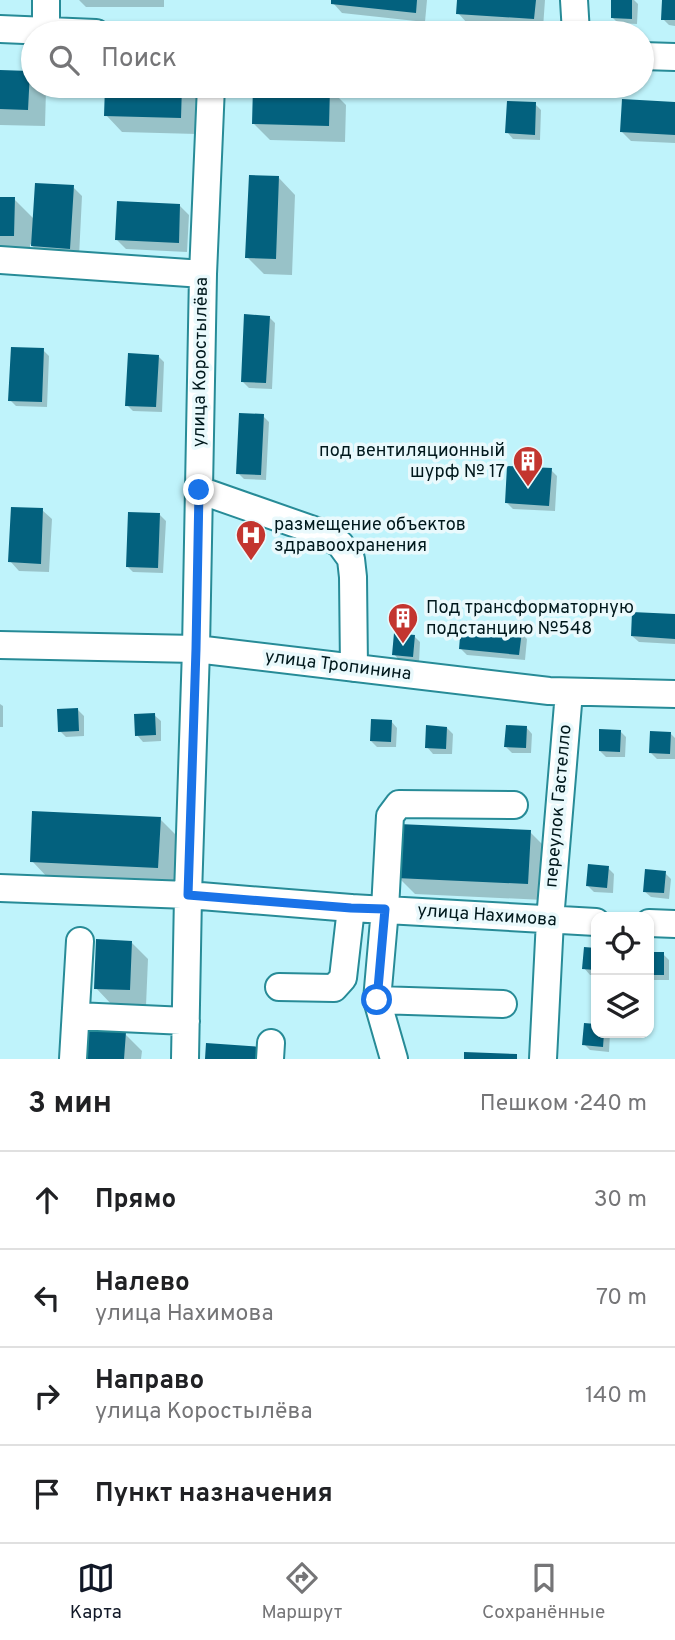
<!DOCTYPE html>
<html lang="ru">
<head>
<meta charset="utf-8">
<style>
  :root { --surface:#fff; --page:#f2f2f2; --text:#202124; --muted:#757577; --line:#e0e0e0; --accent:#111827 }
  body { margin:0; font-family:Overpass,sans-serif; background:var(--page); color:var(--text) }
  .controls { position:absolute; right:21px; bottom:21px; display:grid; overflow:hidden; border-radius:14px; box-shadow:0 2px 5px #0004 }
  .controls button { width:63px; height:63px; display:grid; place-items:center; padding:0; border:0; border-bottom:2px solid var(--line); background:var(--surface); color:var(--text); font:35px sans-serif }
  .stop { position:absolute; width:21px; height:21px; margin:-16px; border:5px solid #1a73e8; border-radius:50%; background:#fff }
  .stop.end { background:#1a73e8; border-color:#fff; box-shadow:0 2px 7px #0008 }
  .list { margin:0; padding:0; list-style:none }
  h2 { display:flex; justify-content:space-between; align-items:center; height:91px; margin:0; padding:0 28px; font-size:30px }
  h2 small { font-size:23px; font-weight:400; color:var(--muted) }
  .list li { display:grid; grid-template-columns:46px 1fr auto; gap:21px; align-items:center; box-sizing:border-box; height:98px; padding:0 28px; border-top:2px solid var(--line) }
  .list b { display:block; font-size:26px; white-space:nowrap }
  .list p { margin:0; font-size:23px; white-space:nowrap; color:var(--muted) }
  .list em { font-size:23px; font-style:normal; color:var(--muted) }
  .icon { flex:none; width:38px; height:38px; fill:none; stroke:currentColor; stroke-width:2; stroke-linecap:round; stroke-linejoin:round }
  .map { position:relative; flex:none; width:675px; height:1059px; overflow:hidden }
  .search { position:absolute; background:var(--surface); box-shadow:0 2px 5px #0004; left:21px; right:21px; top:21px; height:77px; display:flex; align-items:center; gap:18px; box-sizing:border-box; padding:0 24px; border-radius:38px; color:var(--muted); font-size:26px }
  .sheet { height:483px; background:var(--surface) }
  nav { display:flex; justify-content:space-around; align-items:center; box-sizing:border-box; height:98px; border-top:2px solid var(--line); background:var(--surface); font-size:19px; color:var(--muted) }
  nav a { display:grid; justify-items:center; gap:4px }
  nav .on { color:var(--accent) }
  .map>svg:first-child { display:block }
  .shadow { fill:#0003 }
  .building { fill:#03617e }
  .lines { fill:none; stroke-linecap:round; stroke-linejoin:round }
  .minor-casing { stroke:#278b97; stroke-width:30 }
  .minor { stroke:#fff; stroke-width:26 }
  .route { stroke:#1a73e8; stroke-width:9 }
  .labels { text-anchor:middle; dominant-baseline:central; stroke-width:7; stroke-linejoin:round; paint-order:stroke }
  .street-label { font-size:18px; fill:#00181c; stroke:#e9f9fc }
  .poi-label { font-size:18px; fill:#00181c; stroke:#e9f9fc; text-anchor:start }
</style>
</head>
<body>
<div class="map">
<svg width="675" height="1059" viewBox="0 0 675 1059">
  <rect width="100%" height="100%" fill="#bff3fb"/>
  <path class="shadow" d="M79 0H164V7H86Z
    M333 0H427L425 22 342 13 333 3Z
    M459 0H545L543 28 467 23 458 13Z
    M613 0H634L638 4 637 24 618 23 612 17Z
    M664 0H675V26L669 25 663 19Z
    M0 72 29 73 33 77V86H42L46 90 45 126 0 125Z
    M106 86H187L198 97 197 134 122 132 106 115Z
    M329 88 346 105 345 142 270 140 253 123Z
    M535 104 541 110 540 140 513 139 507 132Z
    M675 104V143L631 141 622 132Z
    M279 178 295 195 292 275 264 274 247 257Z
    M73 187 82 196 79 257 42 255 30 244V253L0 252V199H14L34 219Z
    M180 206 189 215 187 252 126 249 117 240Z
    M269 317 275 323 272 389 249 388 243 382Z
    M43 350 49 356 47 407 16 406 10 400Z
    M158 356 164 362 162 412 133 411 127 405Z
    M263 416 269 422 266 480 244 479 238 473Z
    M551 470 557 476 555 511 513 509 507 503Z
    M42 510 52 519 49 572 19 571 10 561Z
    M160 515 166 521 163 573 133 572 127 566Z
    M675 616V644L639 642 632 636Z
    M521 633 527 639 525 660 467 655 461 649Z
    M414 636 420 642 419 662 400 661 394 654Z
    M0 704 3 706V727H0Z
    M78 710 84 716V736L66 737 60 731Z
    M154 715 161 721V741L143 742 137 735Z
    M391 721 397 728 396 747H377L371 741Z
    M526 727 532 734 531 753H512L506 747Z
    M447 728 453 734 452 754H433L427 747Z
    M620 731 626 737 625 757H606L600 751Z
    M670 733 675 738V759H657L651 753Z
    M160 819 177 836 174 884 48 878 32 861Z
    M530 832 547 849 544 900 415 894 398 877Z
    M608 868 614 874 613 893 594 892 588 886Z
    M665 873 671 879 669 899 651 897 644 891Z
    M132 943 148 959 146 1006 112 1005 96 988Z
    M586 949 596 950V975H590L584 968Z
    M649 954H663L669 960V980H650L649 979Z
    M586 1024 596 1025V1033H610L609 1052 590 1050 584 1044Z
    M125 1034 142 1051 141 1059H87Z"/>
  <path class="building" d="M331 0H417L416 13 331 4Z
    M457 0H536L534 19 456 14Z
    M611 0H632V19L611 18Z
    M662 0H675V20H661Z
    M0 70 30 71 28 110 0 109Z
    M105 86H182L181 118 104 116Z
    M253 86 330 87 329 126 252 124Z
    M622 99 675 102V135L620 132Z
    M507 101 536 102 535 135 505 133Z
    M249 175 279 176 276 259 245 258Z
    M35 183 74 185 70 249 31 246Z
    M0 197H15L14 236H0Z
    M117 201 180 204 179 243 115 240Z
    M244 314 270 316 266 383 241 382Z
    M11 347 44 348 42 402 8 401Z
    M128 353 159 355 156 407 125 406Z
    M239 413 264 414 261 475 236 474Z
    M507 466 552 468 549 506 505 503Z
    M11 507 43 508 41 564 8 562Z
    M128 512 160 513 158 568 126 567Z
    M632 612 675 614V639L631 636Z
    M461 625 522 631 519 655 459 649Z
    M394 633 415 635 413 657 392 655Z
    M78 708 79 731 58 732 57 709Z
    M155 713 156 735 135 736 134 714Z
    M371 719 392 720 391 742 370 741Z
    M426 725 447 727 446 749 425 748Z
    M506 725 527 726 526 748 504 747Z
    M599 729 621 730 620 752 599 751Z
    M650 731 671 732 670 754 649 753Z
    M32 811 161 817 158 868 30 862Z
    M399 824 531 830 528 884 396 878Z
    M588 864 609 866 607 888 586 886Z
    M645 869 666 871 664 893 643 892Z
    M96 939 132 941 130 990 94 989Z
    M584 947 596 948V970L582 969Z
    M649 952H664V975H649Z
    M584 1023 596 1024V1033H604L603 1047 582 1045Z
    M87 1030 126 1032 124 1059H86Z
    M206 1043 262 1047 261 1059H205Z
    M464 1052 517 1054V1059H464Z"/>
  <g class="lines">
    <g class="minor-casing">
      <path id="minor" d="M46 0V31
        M574 0 576 33
        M0 29 96 33
        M642 56 675 57
        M0 260 203 274
        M199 490 322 533 340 544 351 559 353 577 354 668
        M0 645 196 649 549 691 675 694
        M0 888 188 895 351 908 596 922
        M649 923 675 924
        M279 987 334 988 343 978 351 908
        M377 1000 394 1059
        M503 1004 377 1000 385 909 390 816 399 804 514 805
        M76 1016 186 1021
        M73 1059 80 941
        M185 1059 188 895 196 649 203 274 211 86
        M270 1059 271 1043
        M543 1059 550 920 569 692"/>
    </g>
    <use href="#minor" class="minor"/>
  </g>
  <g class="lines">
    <path class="route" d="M199 490 196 649 188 895 351 908 385 909 377 1000"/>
  </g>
  <defs>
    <g id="building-pin" transform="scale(1.575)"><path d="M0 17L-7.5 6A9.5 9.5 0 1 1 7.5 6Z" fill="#c3352f" stroke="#e9f9fc"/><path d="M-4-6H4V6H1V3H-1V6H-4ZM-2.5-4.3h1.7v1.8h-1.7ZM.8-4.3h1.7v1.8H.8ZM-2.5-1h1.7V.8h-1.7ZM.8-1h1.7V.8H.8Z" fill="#fff"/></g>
    <g id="hospital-pin" transform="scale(1.575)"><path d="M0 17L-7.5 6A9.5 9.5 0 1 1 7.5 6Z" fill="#c3352f" stroke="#e9f9fc"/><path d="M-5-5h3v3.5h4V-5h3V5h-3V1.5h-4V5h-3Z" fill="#fff"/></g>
  </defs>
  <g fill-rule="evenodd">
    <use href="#building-pin" x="528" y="461"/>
    <use href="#hospital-pin" x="251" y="535"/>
    <use href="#building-pin" x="403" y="618"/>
  </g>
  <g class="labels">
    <g class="street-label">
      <text transform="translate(201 362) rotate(-89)">улица Коростылёва</text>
      <text transform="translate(338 666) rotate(7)">улица Тропинина</text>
      <text transform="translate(559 806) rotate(-85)">переулок Гастелло</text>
      <text transform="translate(487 916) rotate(4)">улица Нахимова</text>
    </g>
    <g class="poi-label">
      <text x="505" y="451" text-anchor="end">под вентиляционный<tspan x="505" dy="21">шурф № 17</tspan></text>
      <text x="274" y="525">размещение объектов<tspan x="274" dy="21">здравоохранения</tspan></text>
      <text x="426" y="608">Под трансформаторную<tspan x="426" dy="21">подстанцию №548</tspan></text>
    </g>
  </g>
</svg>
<div class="controls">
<button><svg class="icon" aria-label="locate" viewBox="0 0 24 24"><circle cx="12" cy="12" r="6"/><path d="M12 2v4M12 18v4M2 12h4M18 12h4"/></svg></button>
<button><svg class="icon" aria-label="layers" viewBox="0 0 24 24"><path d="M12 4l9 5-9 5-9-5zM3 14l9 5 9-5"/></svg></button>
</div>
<div class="stop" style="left:377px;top:1000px"></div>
<div class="stop end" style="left:199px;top:490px"></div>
<div class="search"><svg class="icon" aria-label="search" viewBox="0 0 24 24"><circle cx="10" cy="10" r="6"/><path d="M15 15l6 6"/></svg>Поиск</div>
</div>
<section class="sheet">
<h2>3 мин<small>Пешком · 240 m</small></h2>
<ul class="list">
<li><svg class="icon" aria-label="ahead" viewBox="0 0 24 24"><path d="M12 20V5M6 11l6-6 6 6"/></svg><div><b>Прямо</b></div><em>30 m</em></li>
<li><svg class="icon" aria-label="left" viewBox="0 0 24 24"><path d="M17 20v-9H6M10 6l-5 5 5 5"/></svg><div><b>Налево</b><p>улица Нахимова</p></div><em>70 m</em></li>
<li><svg class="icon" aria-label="right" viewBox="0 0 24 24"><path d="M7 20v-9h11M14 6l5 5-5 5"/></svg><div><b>Направо</b><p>улица Коростылёва</p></div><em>140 m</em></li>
<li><svg class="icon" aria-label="arrive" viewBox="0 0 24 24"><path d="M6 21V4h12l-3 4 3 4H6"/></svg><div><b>Пункт назначения</b></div></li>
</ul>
</section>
<nav>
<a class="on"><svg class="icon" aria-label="map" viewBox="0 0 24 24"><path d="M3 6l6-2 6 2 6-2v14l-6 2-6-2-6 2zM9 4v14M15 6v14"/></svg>Карта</a>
<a><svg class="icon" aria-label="directions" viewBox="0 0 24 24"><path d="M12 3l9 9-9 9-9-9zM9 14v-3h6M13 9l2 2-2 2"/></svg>Маршрут</a>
<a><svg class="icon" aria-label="saved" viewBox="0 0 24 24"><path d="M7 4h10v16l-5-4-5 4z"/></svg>Сохранённые</a>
</nav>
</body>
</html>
